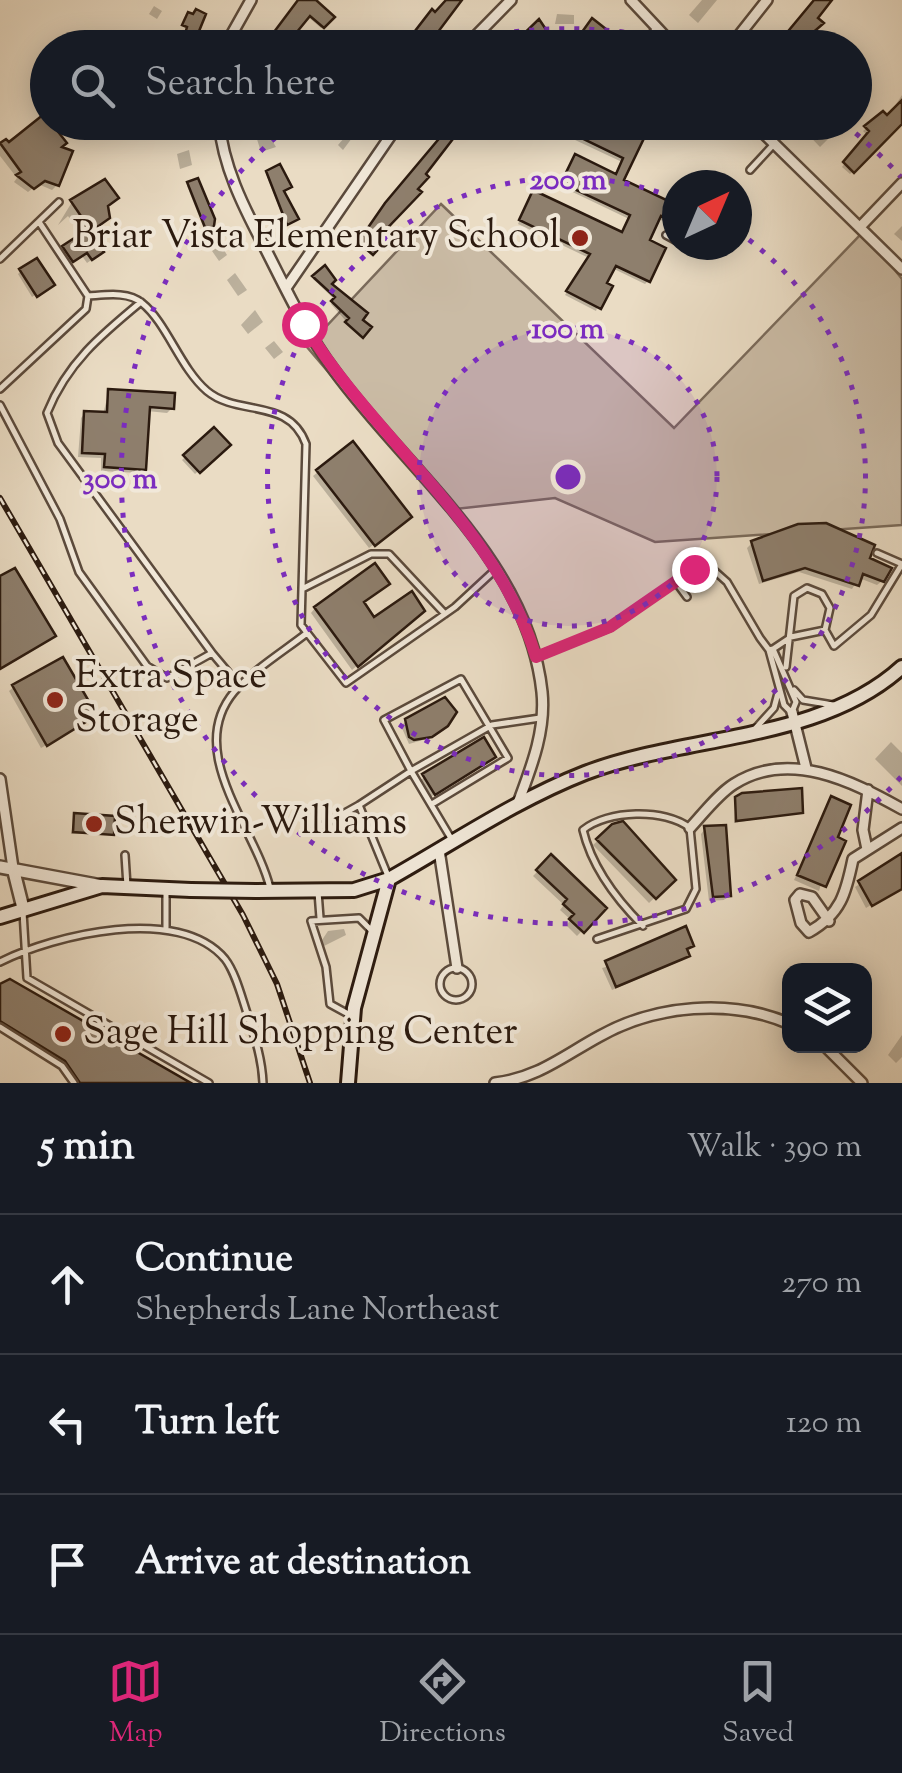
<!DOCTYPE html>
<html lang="en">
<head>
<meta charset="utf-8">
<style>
  :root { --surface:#171b24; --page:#242831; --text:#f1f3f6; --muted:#9ea1a6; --line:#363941; --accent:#db2777 }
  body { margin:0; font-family:"Sorts Mill Goudy",serif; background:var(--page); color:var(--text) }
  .controls { position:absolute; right:30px; bottom:30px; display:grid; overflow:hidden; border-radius:20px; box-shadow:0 5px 25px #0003 }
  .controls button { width:90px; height:90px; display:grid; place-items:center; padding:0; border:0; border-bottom:2px solid var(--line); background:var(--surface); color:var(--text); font:50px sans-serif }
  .compass { position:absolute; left:662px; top:170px; width:90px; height:90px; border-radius:50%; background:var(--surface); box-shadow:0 5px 25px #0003; rotate:44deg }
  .stop { position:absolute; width:30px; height:30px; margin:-22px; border:8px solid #db2777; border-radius:50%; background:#fff }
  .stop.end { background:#db2777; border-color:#fff; box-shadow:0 2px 10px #0008 }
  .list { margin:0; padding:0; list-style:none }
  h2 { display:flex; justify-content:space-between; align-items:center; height:130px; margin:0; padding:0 40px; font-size:42px }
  h2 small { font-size:32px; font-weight:400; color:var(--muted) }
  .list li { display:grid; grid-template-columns:65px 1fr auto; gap:30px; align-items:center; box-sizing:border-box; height:140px; padding:0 40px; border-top:2px solid var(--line) }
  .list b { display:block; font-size:38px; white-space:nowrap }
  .list p { margin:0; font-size:32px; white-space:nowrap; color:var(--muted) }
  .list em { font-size:32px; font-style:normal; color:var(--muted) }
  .icon { flex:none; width:55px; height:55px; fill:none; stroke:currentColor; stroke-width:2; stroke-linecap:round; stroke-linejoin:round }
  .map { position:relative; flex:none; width:902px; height:1083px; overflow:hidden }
  .search { position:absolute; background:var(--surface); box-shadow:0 5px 25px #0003; left:30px; right:30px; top:30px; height:110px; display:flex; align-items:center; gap:25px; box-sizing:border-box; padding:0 35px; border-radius:55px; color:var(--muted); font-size:38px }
  .sheet { height:550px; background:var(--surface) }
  nav { display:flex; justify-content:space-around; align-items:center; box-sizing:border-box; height:140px; border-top:2px solid var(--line); background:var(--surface); font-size:28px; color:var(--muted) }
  nav a { display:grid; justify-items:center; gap:5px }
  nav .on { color:var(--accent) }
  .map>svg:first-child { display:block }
  .green { fill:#cabba5; stroke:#7a6a5a; stroke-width:2.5 }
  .shadow { fill:#0003 }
  .building { fill:#8e7f6d; stroke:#2b1a0f; stroke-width:2.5 }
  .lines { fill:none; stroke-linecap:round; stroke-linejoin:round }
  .service-casing { stroke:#5b4a3c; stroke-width:10 }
  .minor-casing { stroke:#5b4a3c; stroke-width:14 }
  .tertiary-casing { stroke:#5b4a3c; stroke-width:16 }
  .secondary-casing { stroke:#2b1a0f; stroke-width:18 }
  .service { stroke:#f1e8d9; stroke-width:5 }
  .minor { stroke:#f1e8d9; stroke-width:9 }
  .tertiary { stroke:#f1e8d9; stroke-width:11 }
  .secondary { stroke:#f1e8d9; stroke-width:12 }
  .rail-casing { stroke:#2b1a0f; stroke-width:6 }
  .rail { stroke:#f1e8d9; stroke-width:2.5; stroke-dasharray:8; stroke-linecap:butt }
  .secondary-bridge-casing { stroke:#2b1a0f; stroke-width:18; stroke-linecap:butt }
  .secondary-bridge { stroke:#f1e8d9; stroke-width:12 }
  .route { stroke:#db2777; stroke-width:12 }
  .ring { fill:none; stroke:#7b2cbf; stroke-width:5; stroke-dasharray:5 10 }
  .poi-dot { fill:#8f2418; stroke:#f1e8d9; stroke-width:4 }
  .labels { text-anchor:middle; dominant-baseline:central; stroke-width:8; stroke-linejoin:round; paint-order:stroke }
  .poi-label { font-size:38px; fill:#2b1a0f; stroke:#f1e8d9; text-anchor:start }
  .centre { fill:#7b2cbf; stroke:#f1e8d9; stroke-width:5 }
  .ring-label { font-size:30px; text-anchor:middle; font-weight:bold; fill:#7b2cbf; stroke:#f1e8d9; stroke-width:8; stroke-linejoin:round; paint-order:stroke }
</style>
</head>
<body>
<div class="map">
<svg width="902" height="1083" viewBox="0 0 902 1083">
  <rect width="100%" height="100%" fill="#eadcc4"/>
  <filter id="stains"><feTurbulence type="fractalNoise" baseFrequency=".002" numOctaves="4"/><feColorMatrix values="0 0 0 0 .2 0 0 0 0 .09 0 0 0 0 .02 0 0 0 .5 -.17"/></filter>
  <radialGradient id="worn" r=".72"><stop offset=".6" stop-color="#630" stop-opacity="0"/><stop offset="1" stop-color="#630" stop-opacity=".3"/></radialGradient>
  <path class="green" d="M441 204 674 428 864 231 902 279V525L655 542 555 498 446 510 307 347Z"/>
  <path class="shadow" d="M300 0H319L315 3 331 17 321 28 307 16 288 38 281 32 264 48Z
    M702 0H717L698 23 689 15Z
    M154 6 162 11 157 19 149 14Z
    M557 14 574 15V24H555Z
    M902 95V122L850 174 842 167 867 135 863 131 883 115 887 118Z
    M43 117 59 148 57 185 52 190 38 184 28 192 14 182 17 178 0 156V146Z
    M174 122H185V128L175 130Z
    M358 122H364L343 150 338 145Z
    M581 122 644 133 621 181 677 208V228L657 218 646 241 648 281 645 284 612 268 596 311 565 295 589 258 518 224 531 196 621 235 629 219 560 186 572 160 615 176 622 162 573 139Z
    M796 122H822L835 132 820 147Z
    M267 132 276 147 261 152 256 136Z
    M189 150 192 165 180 169 177 154Z
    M267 173 295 220 286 225 266 174Z
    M188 184 209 227 204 229 187 186Z
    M72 202 105 206 88 232 97 256 87 263 82 256 68 264 60 252 82 236 68 216 58 225Z
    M902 226V241L894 234Z
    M221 245 227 255 219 261 212 251Z
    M325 269 328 285 368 327 360 337 331 304 335 300 313 279Z
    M21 271 51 284 32 297 18 274Z
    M235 273 247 290 238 296 227 280Z
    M255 310 263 322 248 334 241 325Z
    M274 341 283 352 274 359 265 348Z
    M109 391 172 408 167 413 147 411 144 468 139 473 101 471V458L78 457 81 418 85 413 103 414Z
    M214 431 227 445 195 474 182 460Z
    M318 472 404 521 369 548 313 476Z
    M752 543 866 560 882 581 877 585 859 578 852 589 799 572 759 584 747 548Z
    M361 602 374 621 417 615 352 670 311 613 315 608Z
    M14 687 90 720 41 748 9 691Z
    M454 716 433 737 409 744 401 726 406 721Z
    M483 740 493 757 429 798 419 781Z
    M891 742 902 753V786L875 759Z
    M736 799 800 812 734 823Z
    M832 799 835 839 819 891 794 880Z
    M75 815 112 834H71Z
    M614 826 673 880 649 903 593 845Z
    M705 829 728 895 724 900 709 901 701 834Z
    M902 857V886L866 908 855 887Z
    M551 858 604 908 577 936 566 925 571 920 560 910 564 905 533 876Z
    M344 929 346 935 324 946 322 940 328 931Z
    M691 945 683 960 612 990 602 968Z
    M10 982 186 1083H72L61 1065 0 1028V987Z
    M902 1035V1057L896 1063 888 1055Z"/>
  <path class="building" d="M298 0H316L335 17 324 28 310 16 292 38 284 32 276 48H262Z
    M446 0H462L426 48 405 44 432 9 435 12Z
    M814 0H832L818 18 824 23 795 48H786L780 41Z
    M196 9 206 14 195 41 209 48H181L187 27 182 25 188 12 193 14Z
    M592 18 611 33 589 48 577 39Z
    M539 19 547 31 539 41 530 48H509Z
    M902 100V124L854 173 843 162 869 131 864 126 883 111 887 115Z
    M44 114 67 143 62 147 73 151 59 186 45 181 34 189 16 175 21 172 0 143 6 139 9 142Z
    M453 122H466L426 174 429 177 418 189 422 192 377 239 383 244 373 255 358 242 385 203Z
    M581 122H628L647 132 624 180 677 205V223L661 216 650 240 666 248 650 282 616 266 607 283 613 286 601 309 566 291 590 254 519 220 533 190 622 232 630 215 561 183 575 154 616 174 623 158 575 135Z
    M280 164 292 187 284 191 299 219 287 225 266 171Z
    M198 178 215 219 214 226 206 230 187 182Z
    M105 179 119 198 108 206 110 218 90 232 104 252 92 260 87 253 73 262 62 246 85 231 75 217 85 222 70 200Z
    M37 258 55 285 37 297 19 269Z
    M325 265 336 280 332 284 368 313 363 320 372 327 363 338 345 322 349 318 331 301 335 297 312 276Z
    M108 389 175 393 174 409 150 407 146 470 104 467 105 454 82 453 84 411 107 412Z
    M214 427 231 445 200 473 183 455Z
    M353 441 412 517 375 546 316 470Z
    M826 523 875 545 870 558 892 568 884 582 863 574 859 586 805 568 763 581 751 541 798 524Z
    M375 563 390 584 364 602 374 617 412 591 425 611 358 667 314 607Z
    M15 568 56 636 0 669V576Z
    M63 657 97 715 47 746 12 685Z
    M445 697 457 712 448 726 432 737 414 740 409 737 405 719Z
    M484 737 496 757 435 795 422 774Z
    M802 788 803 813 736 821 735 797 742 793Z
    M831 796 851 805 838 837 846 841 826 887 797 875Z
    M74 813 115 816 114 835 73 832Z
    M623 821 676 880 656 899 596 839 612 824Z
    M726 825 731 896 713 897 704 826Z
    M902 853V889L872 906 858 881Z
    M551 854 607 908 584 933 569 919 574 914 563 904 567 899 536 870Z
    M686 926 694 946 687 949 690 956 616 987 605 961Z
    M10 979 191 1083H80L65 1061 0 1021V984Z"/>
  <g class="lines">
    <g class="service-casing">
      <path id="service" d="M643 46 656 28
        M750 170 774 144
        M718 184V185
        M39 222 88 296C105 295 128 291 142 303 167 323 180 368 207 391 238 417 289 397 306 444L301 625 346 683 455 607 495 570
        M666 235 677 241
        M0 259 59 202
        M141 302C101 335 67 363 47 413L58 443 212 653
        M0 389 86 309 88 296
        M0 405 60 519 79 572 147 666 167 678 212 653 228 672 234 691
        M676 582 687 597
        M304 588 371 554H389L445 614
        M773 649 791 637 825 630
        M769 650 784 705 791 712
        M535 657 611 627 694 569 709 566 727 582 760 638 769 650 773 649 796 702 792 712
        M786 667 794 596 807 588 822 594 830 608 825 630 834 646 871 615 902 564 877 553
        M794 690 803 700 833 705
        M755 729 774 708 778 693
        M359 805 411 771 384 720 461 679 508 758 432 804
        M314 830 359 805 388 876
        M452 840 411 771 492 725 540 718
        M125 855 127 886
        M270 888C255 827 184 752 234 692 253 670 284 651 307 633
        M318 892 320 918
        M23 912 27 978 209 1083
        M166 930V893
        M597 939 686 909 696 889 690 828C665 808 607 810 583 830 592 868 616 899 643 926
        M0 962C54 935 179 904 225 959 236 973 242 999 248 1016 255 1038 262 1059 263 1083
        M440 984a16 16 0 1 1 32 0a16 16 0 1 1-32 0Z
        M350 1015 330 1004 326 967 311 921 359 918 372 931
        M0 1027 62 1066 74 1083"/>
    </g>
    <g class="minor-casing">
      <path id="minor" d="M631 0 676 48
        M224 48 251 0
        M464 48 511 0
        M729 48 767 0
        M219 122C223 166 243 206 263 244 285 287 305 331 334 370 407 471 528 559 542 692 546 731 531 768 518 803
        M752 122 902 269
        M860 227 902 183
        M286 288 400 122
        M792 712 806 768
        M0 779 13 868
        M690 828C703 814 718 794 734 784 789 749 852 781 902 809
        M867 849 863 830 868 790
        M439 850 457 968
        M829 921 812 897 800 894 795 900 801 923 809 932C841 914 846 893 853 859L902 828
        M825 1046 862 1083
        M495 1083C538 1078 563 1056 600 1036 655 1005 731 998 790 1024"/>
    </g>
    <g class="tertiary-casing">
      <path id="tertiary" d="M0 867 102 886
        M13 868 23 908"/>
    </g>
    <g class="secondary-casing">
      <path id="secondary" d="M256 891 354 890 389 879C453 843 516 800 585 773 687 734 820 742 902 667
        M0 917 102 886 191 890
        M348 1083 354 1008 389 879"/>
    </g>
    <use href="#service" class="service"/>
    <use href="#minor" class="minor"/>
    <use href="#tertiary" class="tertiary"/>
    <use href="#secondary" class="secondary"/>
    <g class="rail-casing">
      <path id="rail" d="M0 498 243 915 277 984 310 1083"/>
    </g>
    <use href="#rail" class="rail"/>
    <g class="secondary-bridge-casing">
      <path id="secondary-bridge" d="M191 890 256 891"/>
    </g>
    <use href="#secondary-bridge" class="secondary-bridge"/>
  </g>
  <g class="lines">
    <path class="route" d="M304 324C373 439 496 524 536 657L610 627 694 569"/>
  </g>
  <circle cx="568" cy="477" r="149" fill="#7b2cbf" fill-opacity=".12"/>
  <g class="ring">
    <circle cx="568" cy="477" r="149"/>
    <path d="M737 231A299 299 0 1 1 675 198"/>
    <path d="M901 777A448 448 0 1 1 292 124M441 47A448 448 0 0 1 695 47M844 124A448 448 0 0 1 901 177"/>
  </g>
  <g class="poi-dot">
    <circle cx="580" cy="238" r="10"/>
    <circle cx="55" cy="700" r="10"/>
    <circle cx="94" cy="824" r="10"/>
    <circle cx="63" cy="1034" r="10"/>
  </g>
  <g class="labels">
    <g class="poi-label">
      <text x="560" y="238" text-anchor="end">Briar Vista Elementary School</text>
      <text x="75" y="678">Extra Space<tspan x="75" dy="44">Storage</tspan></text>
      <text x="114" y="824">Sherwin-Williams</text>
      <text x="83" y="1034">Sage Hill Shopping Center</text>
    </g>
  </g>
  <circle cx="568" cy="477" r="15" class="centre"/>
  <g class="ring-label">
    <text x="568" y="189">200 m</text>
    <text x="568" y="338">100 m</text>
    <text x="120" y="488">300 m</text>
  </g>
  <rect width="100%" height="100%" filter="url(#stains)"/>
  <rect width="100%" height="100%" fill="url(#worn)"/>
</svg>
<div class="controls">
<button><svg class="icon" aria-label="layers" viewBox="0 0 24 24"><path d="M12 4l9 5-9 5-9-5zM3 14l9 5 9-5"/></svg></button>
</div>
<svg class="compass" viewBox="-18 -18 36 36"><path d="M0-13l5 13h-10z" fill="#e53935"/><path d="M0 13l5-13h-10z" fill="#9ea1a6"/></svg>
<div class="stop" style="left:304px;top:324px"></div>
<div class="stop end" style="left:694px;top:569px"></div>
<div class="search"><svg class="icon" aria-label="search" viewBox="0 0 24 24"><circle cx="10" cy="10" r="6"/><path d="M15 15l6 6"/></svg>Search here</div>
</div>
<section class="sheet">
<h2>5 min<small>Walk · 390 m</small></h2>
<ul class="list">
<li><svg class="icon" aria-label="ahead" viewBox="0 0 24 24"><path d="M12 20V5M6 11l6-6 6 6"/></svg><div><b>Continue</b><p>Shepherds Lane Northeast</p></div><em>270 m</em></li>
<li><svg class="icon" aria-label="left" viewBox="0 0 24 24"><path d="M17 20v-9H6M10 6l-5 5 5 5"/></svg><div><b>Turn left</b></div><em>120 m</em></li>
<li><svg class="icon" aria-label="arrive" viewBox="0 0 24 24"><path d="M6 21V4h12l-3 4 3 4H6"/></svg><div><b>Arrive at destination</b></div></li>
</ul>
</section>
<nav>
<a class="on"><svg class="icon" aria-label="map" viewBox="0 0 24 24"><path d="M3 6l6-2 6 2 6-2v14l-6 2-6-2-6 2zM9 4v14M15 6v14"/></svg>Map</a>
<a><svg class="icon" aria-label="directions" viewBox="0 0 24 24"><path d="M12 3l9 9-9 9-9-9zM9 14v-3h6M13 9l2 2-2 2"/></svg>Directions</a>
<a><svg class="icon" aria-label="saved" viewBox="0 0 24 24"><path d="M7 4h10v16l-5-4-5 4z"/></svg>Saved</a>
</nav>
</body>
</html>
